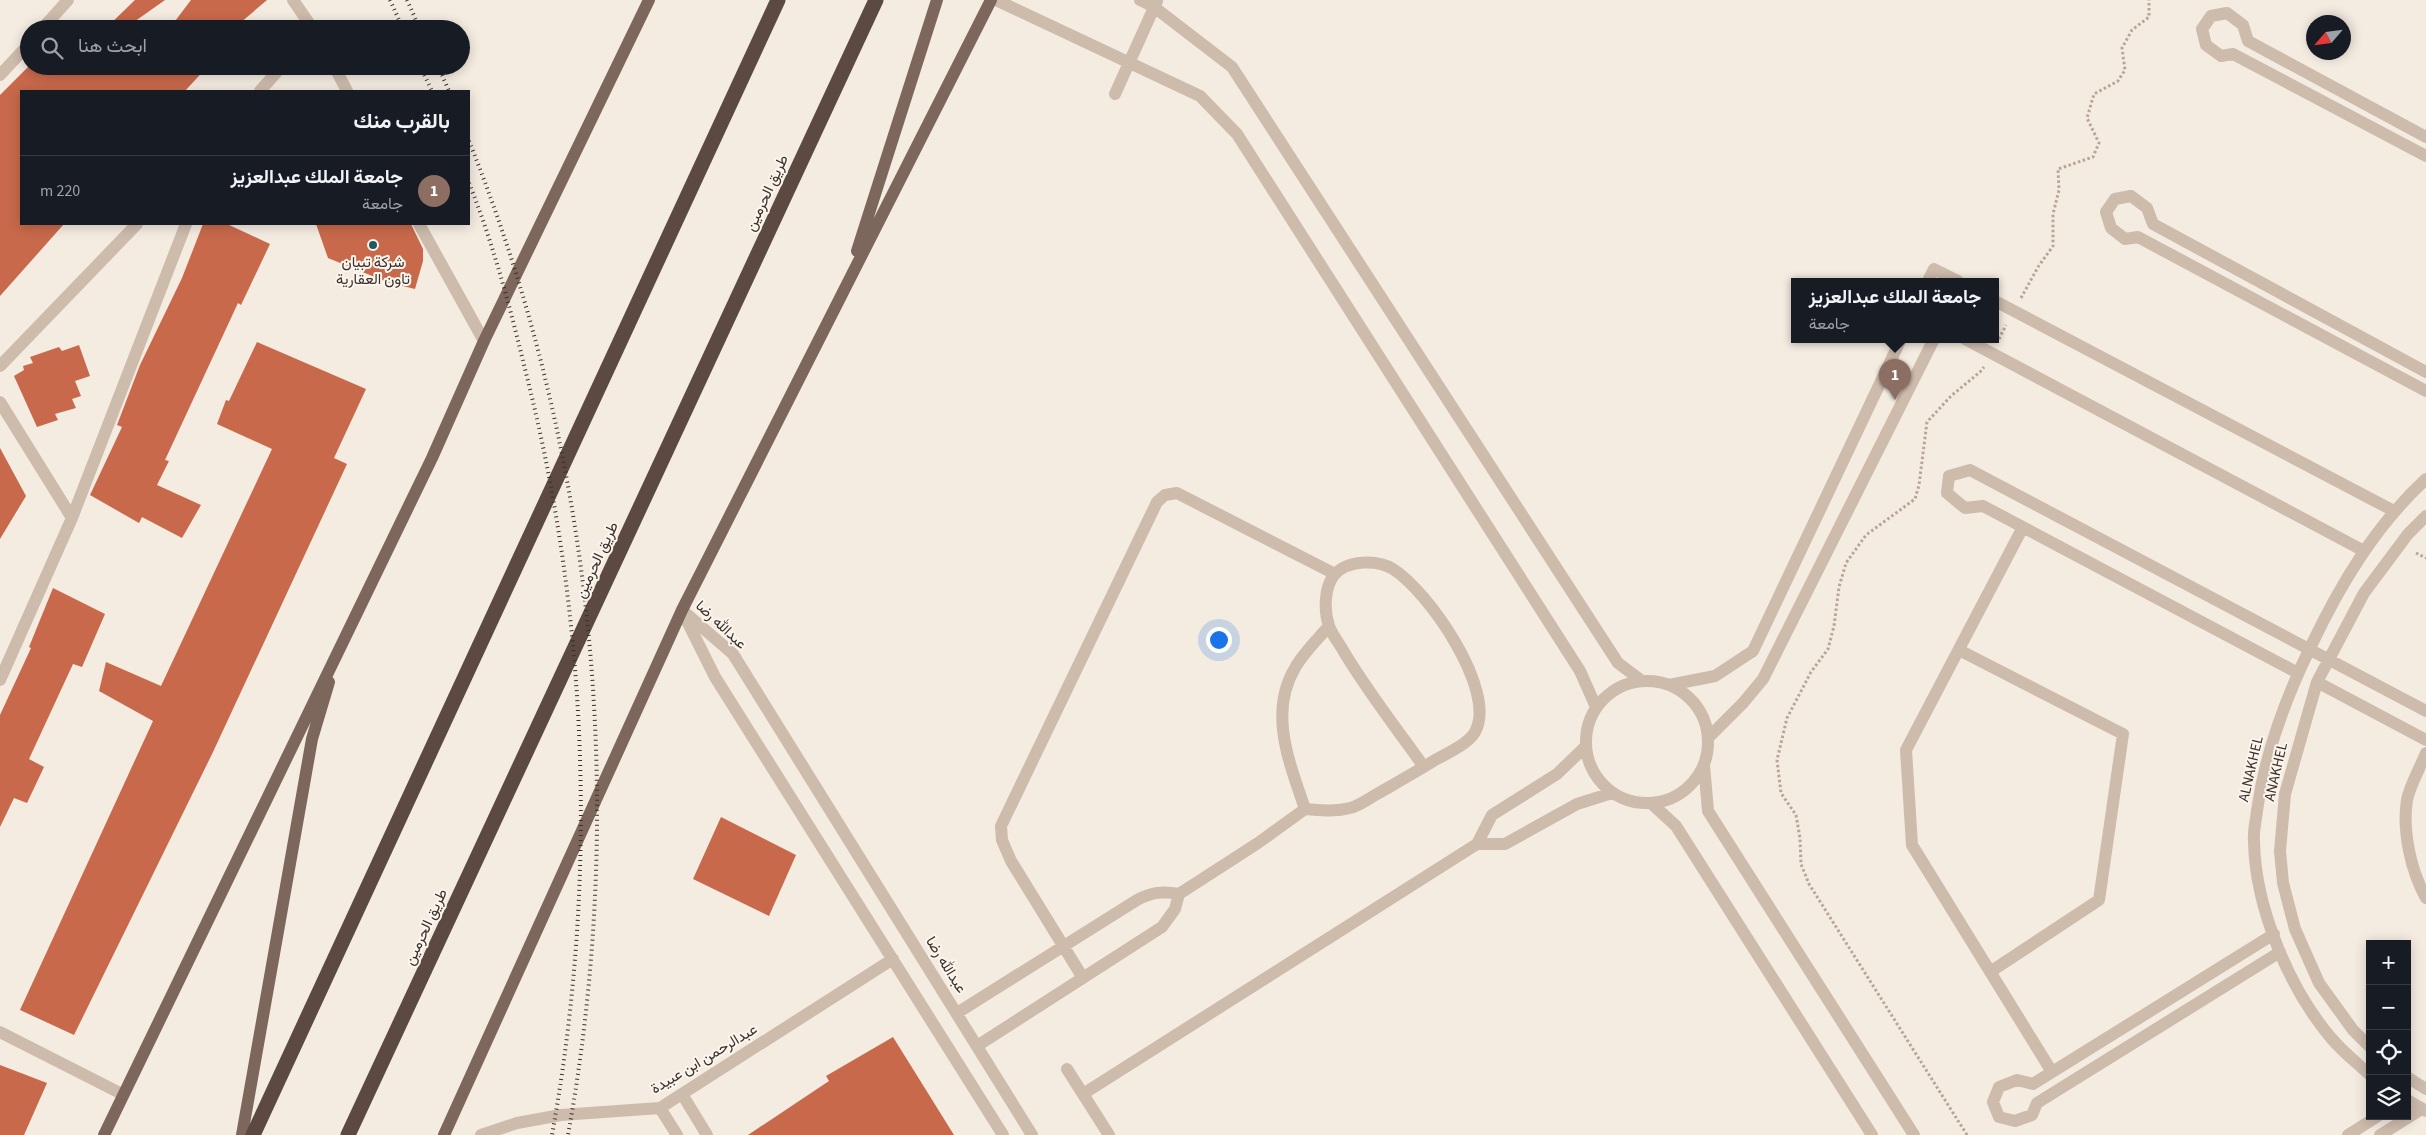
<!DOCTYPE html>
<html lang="ar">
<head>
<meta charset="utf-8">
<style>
  :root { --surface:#171b24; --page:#20242c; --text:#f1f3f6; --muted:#9ea1a6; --line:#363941; --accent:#7c3aed }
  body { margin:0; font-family:"Source Sans 3",Vazirmatn,sans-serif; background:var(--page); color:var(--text); direction:rtl }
  .controls { position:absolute; right:15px; bottom:15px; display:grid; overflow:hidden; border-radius:0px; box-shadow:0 2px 12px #0003 }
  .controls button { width:45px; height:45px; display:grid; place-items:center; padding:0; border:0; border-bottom:1px solid var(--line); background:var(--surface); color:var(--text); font:25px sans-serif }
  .compass { position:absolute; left:2306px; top:15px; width:45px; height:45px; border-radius:50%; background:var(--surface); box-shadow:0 2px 12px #0003; rotate:242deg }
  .you { position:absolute; left:1218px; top:639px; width:18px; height:18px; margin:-12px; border:4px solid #fff; border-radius:50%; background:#1a73e8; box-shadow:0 0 0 8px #1a73e833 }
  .badge { display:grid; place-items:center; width:32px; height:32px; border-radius:50%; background:var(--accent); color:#fff; font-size:16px; font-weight:700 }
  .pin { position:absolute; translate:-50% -41px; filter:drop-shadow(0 1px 2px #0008) }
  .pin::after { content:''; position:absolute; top:26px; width:18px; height:15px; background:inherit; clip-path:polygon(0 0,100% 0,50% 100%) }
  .popup { position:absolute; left:1791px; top:278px; width:208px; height:65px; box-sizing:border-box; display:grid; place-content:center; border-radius:0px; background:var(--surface); filter:drop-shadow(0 1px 4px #0005); font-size:16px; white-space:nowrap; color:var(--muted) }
  .popup b { font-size:19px; color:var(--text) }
  .popup::after { content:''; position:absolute; left:50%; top:100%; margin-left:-10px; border:10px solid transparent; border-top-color:var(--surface) }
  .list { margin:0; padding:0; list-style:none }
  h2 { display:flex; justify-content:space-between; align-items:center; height:65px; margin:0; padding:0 20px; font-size:21px }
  h2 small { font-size:16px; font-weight:400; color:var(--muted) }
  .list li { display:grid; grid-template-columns:32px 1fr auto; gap:15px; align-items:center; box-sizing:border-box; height:70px; padding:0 20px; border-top:1px solid var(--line) }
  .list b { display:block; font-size:19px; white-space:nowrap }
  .list p { margin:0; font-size:16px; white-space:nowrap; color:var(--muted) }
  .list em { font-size:16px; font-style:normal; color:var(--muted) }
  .icon { flex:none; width:28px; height:28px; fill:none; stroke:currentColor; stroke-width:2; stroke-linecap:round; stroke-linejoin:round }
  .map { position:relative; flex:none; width:2426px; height:1135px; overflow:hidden; direction:ltr }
  .search { position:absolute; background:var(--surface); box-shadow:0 2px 12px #0003; left:20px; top:20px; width:450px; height:55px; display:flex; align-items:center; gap:12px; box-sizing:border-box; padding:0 18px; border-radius:28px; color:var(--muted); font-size:19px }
  .panel { position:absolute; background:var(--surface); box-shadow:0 2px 12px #0003; left:20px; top:90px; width:450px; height:135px; border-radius:0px; direction:rtl }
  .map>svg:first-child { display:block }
  .building { fill:#c8694b }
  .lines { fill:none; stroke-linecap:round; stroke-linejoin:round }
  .path { stroke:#b9a596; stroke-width:3; stroke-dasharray:2.5 2.5; stroke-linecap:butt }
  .minor { stroke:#cdbbac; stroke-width:12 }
  .major { stroke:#7d675c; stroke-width:12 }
  .highway { stroke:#5c4a42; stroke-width:15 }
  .rail { stroke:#3b302b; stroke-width:4; stroke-dasharray:1 4; stroke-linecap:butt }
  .poi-dot { fill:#1f5a5e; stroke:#fbf5ee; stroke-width:2 }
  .labels { text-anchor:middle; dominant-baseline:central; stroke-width:4; stroke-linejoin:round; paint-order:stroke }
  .street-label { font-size:15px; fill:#3b302b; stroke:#fbf5ee }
  .poi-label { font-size:15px; fill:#3b302b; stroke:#fbf5ee }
</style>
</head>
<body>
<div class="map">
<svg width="2426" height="1135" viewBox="0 0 2426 1135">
  <rect width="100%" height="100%" fill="#f4ebe1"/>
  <path class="building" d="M135 0H165L124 29H105Z
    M191 0H267L233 29H169Z
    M29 66H208L185 91H21V224H64L0 296V95Z
    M203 224H227L270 244 241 305 238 303 165 460 169 461 157 485 201 505 182 538 142 517 139 523 90 495 122 427 117 425 140 365 182 278Z
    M316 224H411L423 249V261L415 289 387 282 328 258Z
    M257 342 366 389 334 458 347 464 213 752 74 1035 20 1010 153 721 99 691 106 662 161 686 272 449 217 424 226 400 229 401Z
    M79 345 90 376 75 381 81 396 72 399 76 408 55 414 58 420 37 427 14 376 24 370 23 366 33 363 30 357 59 347 62 351Z
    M0 448 26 496 0 539Z
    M53 588 105 614 82 667 73 664 29 759 44 767 27 803 14 798 0 827V715L31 648 29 647Z
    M721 817 796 855 769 916 693 879Z
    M893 1037 954 1135H748L829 1081 826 1076Z
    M0 1065 47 1083 24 1135H0Z"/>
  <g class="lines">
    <path class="path" d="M2021 298 2038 267 2053 246V214L2059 190 2058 169 2093 157 2099 143 2087 118 2094 94 2118 81 2125 70 2122 48 2132 30 2149 17V0
      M1999 339 2006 325
      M2416 553 2426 558
      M1967 1135 1809 884 1801 864 1800 838 1796 815 1781 793 1777 760 1787 718 1811 672 1828 649 1834 626 1839 587 1846 563 1866 535 1915 499 1919 485 1927 422 1951 396 1980 372 1984 367"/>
    <path class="minor" d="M293 0 313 29
      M996 0 1200 96 1237 134 1580 671 1596 707
      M1140 0 1154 7 1232 67 1618 663 1642 681
      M42 29 68 0
      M334 66 347 91
      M0 75 29 44
      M260 91 282 66
      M1115 94 1157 1
      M2426 137 2248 41 2243 25 2227 13 2211 16 2202 29 2206 45 2221 56 2233 54 2426 156
      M419 224 484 341
      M1928 281 1934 269 1958 281
      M1995 301 2394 511
      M1965 339 2364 551
      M0 366 137 224
      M2426 372 2153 224 2147 208 2131 196 2115 199 2106 212 2111 228 2125 239 2138 237 2426 391
      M0 402 72 518
      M2023 527 1906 750 1912 845 2052 1072
      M682 610 733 654 1032 1135
      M684 615 715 677 1003 1135
      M1959 650 2123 734 2099 900 1990 972
      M2298 673 1983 506 1965 508 1947 493 1949 476 1970 470 2426 711
      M0 680 72 518 186 224
      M1586 742a61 61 0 1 1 122 0a61 61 0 1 1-122 0Z
      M2317 682 2426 740
      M1669 685 1715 676 1753 651 1901 339
      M1708 738 1743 703 1763 679 1934 339
      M1586 746 1557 774 1492 815 1477 844H1505L1577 804 1612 793
      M2426 753C2420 768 2410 785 2407 800 2402 831 2411 871 2426 898
      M1704 765 1708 811 1914 1135
      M1651 803 1676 826 1872 1135
      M1305 809C1320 810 1335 812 1350 808 1359 806 1368 799 1377 794 1396 783 1416 772 1435 760 1448 753 1468 744 1475 732 1498 691 1428 591 1393 569 1377 559 1347 560 1334 575 1324 588 1324 611 1329 626 1332 635 1340 644 1344 652 1368 692 1397 729 1424 767
      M1179 894 1258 843 1305 809C1290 764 1268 713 1295 668 1303 653 1318 639 1329 626
      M2274 934 2033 1084 2017 1080 1999 1087 1993 1102 1999 1117 2015 1121 2032 1115 2037 1103 2280 952
      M1083 978 1011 861 1002 840 1001 826 1157 502 1165 495 1177 493 1335 574
      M957 1013 1137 900C1152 892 1163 891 1179 894L1175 909 1162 927 977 1046
      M0 1032 122 1094
      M2370 1047 2353 1030 2319 983 2295 929 2283 883 2280 851 2285 794 2317 682 2364 593 2408 534 2426 516
      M1067 1069 1109 1135
      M2370 1075C2357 1063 2343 1052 2332 1039 2289 989 2255 907 2254 841 2253 831 2256 821 2257 811 2265 753 2285 699 2311 646 2340 585 2375 526 2426 479
      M2407 1077 2426 1089
      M682 1094 707 1135
      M1083 1094 1477 844
      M2407 1100 2426 1111
      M660 1108 677 1135
      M481 1135 517 1123 561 1115 660 1108 893 959
      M2348 1135 2378 1116
      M2380 1135 2422 1109"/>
    <path class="major" d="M857 251 937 0
      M104 1135 432 458 484 341 649 0
      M242 1135 312 739 329 682
      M444 1135 682 610 991 0"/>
    <path class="highway" d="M253 1135 778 0
      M348 1135 876 0"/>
    <path class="rail" d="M390 0 403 29
      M407 0 420 29
      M420 66 432 91
      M438 66 449 91
      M469 141C595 455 628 803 568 1135
      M469 183C493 243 510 307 525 369 589 620 598 880 552 1135"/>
  </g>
  <circle class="poi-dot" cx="373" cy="245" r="5"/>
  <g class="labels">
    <g class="street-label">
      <text transform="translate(767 193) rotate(-65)">طريق الحرمين</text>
      <text transform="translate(597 560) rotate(-65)">طريق الحرمين</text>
      <text transform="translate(721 625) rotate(43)">عبدالله رضا</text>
      <text transform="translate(2251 769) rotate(-77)">ALNAKHEL</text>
      <text transform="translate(2276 772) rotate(-77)">ANAKHEL</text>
      <text transform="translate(426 927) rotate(-65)">طريق الحرمين</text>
      <text transform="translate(946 965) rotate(58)">عبدالله رضا</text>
      <text transform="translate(704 1059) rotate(-31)">عبدالرحمن ابن عبيدة</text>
    </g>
    <g class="poi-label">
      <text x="373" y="262">شركة تبيان<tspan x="373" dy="17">تاون العقارية</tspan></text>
    </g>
  </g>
</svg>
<div class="controls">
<button>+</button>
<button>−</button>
<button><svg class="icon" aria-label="locate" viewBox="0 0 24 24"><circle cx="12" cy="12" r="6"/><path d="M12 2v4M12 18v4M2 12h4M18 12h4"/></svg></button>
<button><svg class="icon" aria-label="layers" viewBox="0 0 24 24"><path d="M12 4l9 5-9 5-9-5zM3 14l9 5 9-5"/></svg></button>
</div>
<svg class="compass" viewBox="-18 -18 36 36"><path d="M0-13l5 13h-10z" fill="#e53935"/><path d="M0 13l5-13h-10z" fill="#9ea1a6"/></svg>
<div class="you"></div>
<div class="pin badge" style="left:1895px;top:400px;background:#8d6e63">1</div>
<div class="popup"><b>جامعة الملك عبدالعزيز</b>جامعة</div>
<div class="search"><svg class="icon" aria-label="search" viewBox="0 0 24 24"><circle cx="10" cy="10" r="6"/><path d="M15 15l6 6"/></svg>ابحث هنا</div>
<section class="panel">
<h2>بالقرب منك<small></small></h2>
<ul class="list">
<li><span class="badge" style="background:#8d6e63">1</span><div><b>جامعة الملك عبدالعزيز</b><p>جامعة</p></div><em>220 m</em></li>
</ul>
</section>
</div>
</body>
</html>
